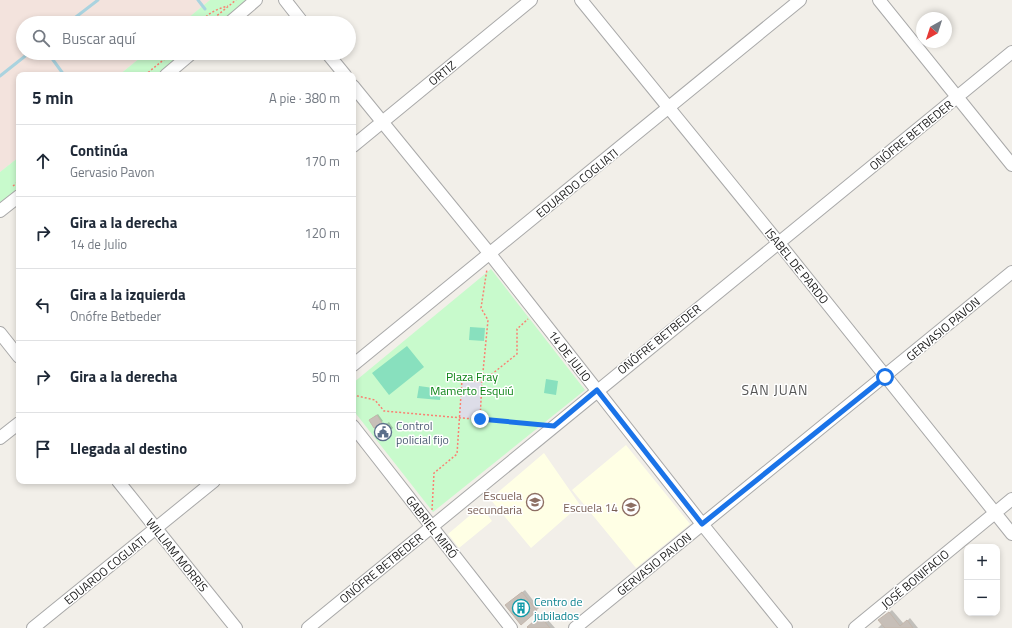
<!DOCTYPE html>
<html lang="es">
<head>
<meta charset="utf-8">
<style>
  :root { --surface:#fff; --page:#f6f6f7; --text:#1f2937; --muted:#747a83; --line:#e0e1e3 }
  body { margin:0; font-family:"Titillium Web",sans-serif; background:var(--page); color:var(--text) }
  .controls { position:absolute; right:12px; bottom:12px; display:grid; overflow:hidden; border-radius:8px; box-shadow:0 2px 6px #0003 }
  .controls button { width:36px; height:36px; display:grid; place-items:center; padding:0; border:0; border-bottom:1px solid var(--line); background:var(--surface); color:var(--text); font:20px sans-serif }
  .compass { position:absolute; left:916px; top:12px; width:36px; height:36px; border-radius:50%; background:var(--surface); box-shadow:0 2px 6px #0003; rotate:219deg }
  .stop { position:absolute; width:12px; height:12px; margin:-9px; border:3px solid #1a73e8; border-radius:50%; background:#fff }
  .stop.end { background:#1a73e8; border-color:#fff; box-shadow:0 1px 4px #0008 }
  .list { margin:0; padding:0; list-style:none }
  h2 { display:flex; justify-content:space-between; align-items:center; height:52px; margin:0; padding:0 16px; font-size:17px }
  h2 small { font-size:13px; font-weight:400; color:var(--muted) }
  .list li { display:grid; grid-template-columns:26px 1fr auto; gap:12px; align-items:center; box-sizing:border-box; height:72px; padding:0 16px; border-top:1px solid var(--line) }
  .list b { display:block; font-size:15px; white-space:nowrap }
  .list p { margin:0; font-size:13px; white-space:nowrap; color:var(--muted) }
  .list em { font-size:13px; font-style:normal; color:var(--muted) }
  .icon { flex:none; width:22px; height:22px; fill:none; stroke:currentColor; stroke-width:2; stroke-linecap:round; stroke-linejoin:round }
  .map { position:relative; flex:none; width:1012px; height:628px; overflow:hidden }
  .search { position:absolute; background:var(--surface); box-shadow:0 2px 6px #0003; left:16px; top:16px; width:340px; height:44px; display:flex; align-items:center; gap:10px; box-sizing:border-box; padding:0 14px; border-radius:22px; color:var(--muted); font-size:15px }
  .panel { position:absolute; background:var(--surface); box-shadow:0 2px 6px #0003; left:16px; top:72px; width:340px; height:412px; border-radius:8px }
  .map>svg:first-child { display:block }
  .education { fill:#ffffe5 }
  .military { fill:#f3e3dd }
  .park { fill:#c8facc }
  .pitch { fill:#88e0be }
  .plaza { fill:#dddde8 }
  .shadow { fill:#0003 }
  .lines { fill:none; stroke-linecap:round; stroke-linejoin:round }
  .stream { stroke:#aad3df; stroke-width:3 }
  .building { fill:#c7bfb8; stroke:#c4b6ab }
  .minor-casing { stroke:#a9a9a9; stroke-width:14 }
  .path { stroke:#fa8072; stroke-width:1.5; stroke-dasharray:2 2; stroke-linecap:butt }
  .minor { stroke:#fff; stroke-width:12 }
  .route { stroke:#1a73e8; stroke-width:5 }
  .labels { text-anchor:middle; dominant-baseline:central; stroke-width:3; stroke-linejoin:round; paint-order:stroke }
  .street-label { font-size:12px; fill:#222; stroke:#fff }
  .park-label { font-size:12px; fill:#0c8416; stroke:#fff }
  .service-label { font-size:12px; fill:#4e5e75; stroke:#fff; text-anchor:start }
  .education-label { font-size:12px; fill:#785e54; stroke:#fff; text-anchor:end }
  .culture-label { font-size:12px; fill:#0d838f; stroke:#fff; text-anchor:start }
  .quarter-label { font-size:14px; letter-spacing:1px; fill:#555; stroke:#fff }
</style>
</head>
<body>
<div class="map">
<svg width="1012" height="628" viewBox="0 0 1012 628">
  <rect width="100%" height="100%" fill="#f2efe9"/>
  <path class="education" d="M626 445 690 524 636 568 572 490Z
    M544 453 580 505 531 548 490 499Z
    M481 506 492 521 459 548 448 534Z"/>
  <path class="military" d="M0 0H210L182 23H23V53H146L119 75H19V157L0 172Z"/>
  <path class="park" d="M210 0H252L224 23H182Z
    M146 53H188L161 75H119Z
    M19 157V192L0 208V172Z
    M491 269 585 390 433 512 353 410V383Z"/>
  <path class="pitch" d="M470 327 485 328 484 341 469 340Z
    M407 346 424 367 389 395 372 373Z
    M546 379 558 381 556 395 544 393Z
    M419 386 441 389 440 400 417 398Z"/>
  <path class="plaza" d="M462 380 482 382 480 419 459 418Z"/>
  <path class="shadow" d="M378 414 383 421 375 427 371 419Z
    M389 422 393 428 381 438 379 429Z
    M525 590 539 608 521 624 509 602Z
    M892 610 904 624 910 618 918 628H878L882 624 883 618Z
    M543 614 555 628H529L531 624Z"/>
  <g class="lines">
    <path class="stream" d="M198 0 205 9
      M68 23 98 0
      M48 53 64 75
      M0 76 29 53"/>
  </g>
  <path class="building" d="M377 415 382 423 374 428 369 420Z
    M385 424 391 431 381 439 375 432Z
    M522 592 537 611 521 625 505 605Z
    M889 612 900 626 907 620 913 628H885L878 620Z
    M540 616 550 628H528L527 627Z"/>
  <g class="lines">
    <g class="minor-casing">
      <path id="minor" d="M285 0 303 23
        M581 0 778 242 1012 534
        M879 0 1012 165
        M229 23 256 0
        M327 53 345 75
        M166 75 192 53
        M353 86 490 254 702 524 786 628
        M353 146 531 0
        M0 211 19 196
        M0 333 19 357
        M353 365 800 0
        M353 426 511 628
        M0 438 19 423
        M118 481 236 628
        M33 628 214 481
        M308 628 1012 52
        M575 628 1012 272
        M855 628 1012 499"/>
    </g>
    <path class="path" d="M201 23C207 13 217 9 228 6
      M208 23 236 0
      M145 75 172 53
      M13 186 19 181
      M482 382 488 320 481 308 487 269
      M482 382 517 354V329L528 319
      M353 395 375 400 384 411 540 425
      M432 510 434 473 457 454 462 380 482 382 480 419"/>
    <use href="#minor" class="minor"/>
  </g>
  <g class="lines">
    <path class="route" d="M480 419 554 426 597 390 702 524 885 377"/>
  </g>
  <defs>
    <g id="civic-ring" transform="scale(0.9)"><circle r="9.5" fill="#fff" stroke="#5c6f8a" stroke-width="1.5"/><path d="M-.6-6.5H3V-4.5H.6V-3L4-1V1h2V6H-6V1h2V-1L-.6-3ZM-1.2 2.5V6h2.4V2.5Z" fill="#5c6f8a"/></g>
    <g id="school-ring" transform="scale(0.9)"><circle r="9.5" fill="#fff" stroke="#8d6e63" stroke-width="1.5"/><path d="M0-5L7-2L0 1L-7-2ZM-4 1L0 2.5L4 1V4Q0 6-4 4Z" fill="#8d6e63"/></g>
    <g id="building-ring" transform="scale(0.9)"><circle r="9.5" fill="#fff" stroke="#0f9aa8" stroke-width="1.5"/><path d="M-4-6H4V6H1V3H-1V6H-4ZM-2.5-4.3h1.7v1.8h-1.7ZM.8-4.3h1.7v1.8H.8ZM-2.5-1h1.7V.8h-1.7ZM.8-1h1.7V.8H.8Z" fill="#0f9aa8"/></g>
  </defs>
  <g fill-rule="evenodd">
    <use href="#civic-ring" x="383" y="432"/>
    <use href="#school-ring" x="535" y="502"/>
    <use href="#school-ring" x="631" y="507"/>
    <use href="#building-ring" x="521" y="608"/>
  </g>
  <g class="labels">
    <g class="street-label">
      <text transform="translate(442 73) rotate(-39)">ORTIZ</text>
      <text transform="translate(911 135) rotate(-39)">ONÓFRE BETBEDER</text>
      <text transform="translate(577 183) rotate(-39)">EDUARDO COGLIATI</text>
      <text transform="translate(797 266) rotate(51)">ISABEL DE PARDO</text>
      <text transform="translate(943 329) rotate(-40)">GERVASIO PAVON</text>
      <text transform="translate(659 339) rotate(-39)">ONÓFRE BETBEDER</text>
      <text transform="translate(570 356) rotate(52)">14 DE JULIO</text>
      <text transform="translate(432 527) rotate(52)">GABRIEL MIRÓ</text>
      <text transform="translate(177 555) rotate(51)">WILLIAM MORRIS</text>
      <text transform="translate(654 564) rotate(-39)">GERVASIO PAVON</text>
      <text transform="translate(381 568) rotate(-39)">ONÓFRE BETBEDER</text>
      <text transform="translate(105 570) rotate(-39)">EDUARDO COGLIATI</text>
      <text transform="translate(915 579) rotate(-40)">JOSÉ BONIFACIO</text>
    </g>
    <g class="park-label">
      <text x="472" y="376">Plaza Fray<tspan x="472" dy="14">Mamerto Esquiú</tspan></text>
    </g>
    <g class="service-label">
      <text x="396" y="425">Control<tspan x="396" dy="14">policial fijo</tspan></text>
    </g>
    <g class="education-label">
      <text x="522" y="495">Escuela<tspan x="522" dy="14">secundaria</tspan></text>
      <text x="618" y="507">Escuela 14</text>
    </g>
    <g class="culture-label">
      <text x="534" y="601">Centro de<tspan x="534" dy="14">jubilados</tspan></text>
    </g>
    <g class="quarter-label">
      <text x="775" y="389">SAN JUAN</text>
    </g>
  </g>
</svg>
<div class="controls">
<button>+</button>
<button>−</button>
</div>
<svg class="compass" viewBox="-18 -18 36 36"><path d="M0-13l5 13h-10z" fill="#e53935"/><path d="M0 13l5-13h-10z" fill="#747a83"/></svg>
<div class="stop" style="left:885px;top:377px"></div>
<div class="stop end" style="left:480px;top:419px"></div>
<div class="search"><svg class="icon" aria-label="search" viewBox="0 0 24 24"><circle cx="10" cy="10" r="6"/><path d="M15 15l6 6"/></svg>Buscar aquí</div>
<section class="panel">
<h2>5 min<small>A pie · 380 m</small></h2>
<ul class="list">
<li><svg class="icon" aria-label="ahead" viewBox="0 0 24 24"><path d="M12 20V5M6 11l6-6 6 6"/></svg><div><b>Continúa</b><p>Gervasio Pavon</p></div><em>170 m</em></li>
<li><svg class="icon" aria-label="right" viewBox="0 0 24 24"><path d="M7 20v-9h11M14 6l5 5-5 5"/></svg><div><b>Gira a la derecha</b><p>14 de Julio</p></div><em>120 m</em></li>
<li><svg class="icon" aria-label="left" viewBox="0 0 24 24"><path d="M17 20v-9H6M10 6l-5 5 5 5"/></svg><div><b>Gira a la izquierda</b><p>Onófre Betbeder</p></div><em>40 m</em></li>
<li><svg class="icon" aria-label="right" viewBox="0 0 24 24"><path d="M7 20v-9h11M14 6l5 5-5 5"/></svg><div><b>Gira a la derecha</b></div><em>50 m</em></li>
<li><svg class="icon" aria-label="arrive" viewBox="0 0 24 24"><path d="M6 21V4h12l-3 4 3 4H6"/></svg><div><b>Llegada al destino</b></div></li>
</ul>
</section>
</div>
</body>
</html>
